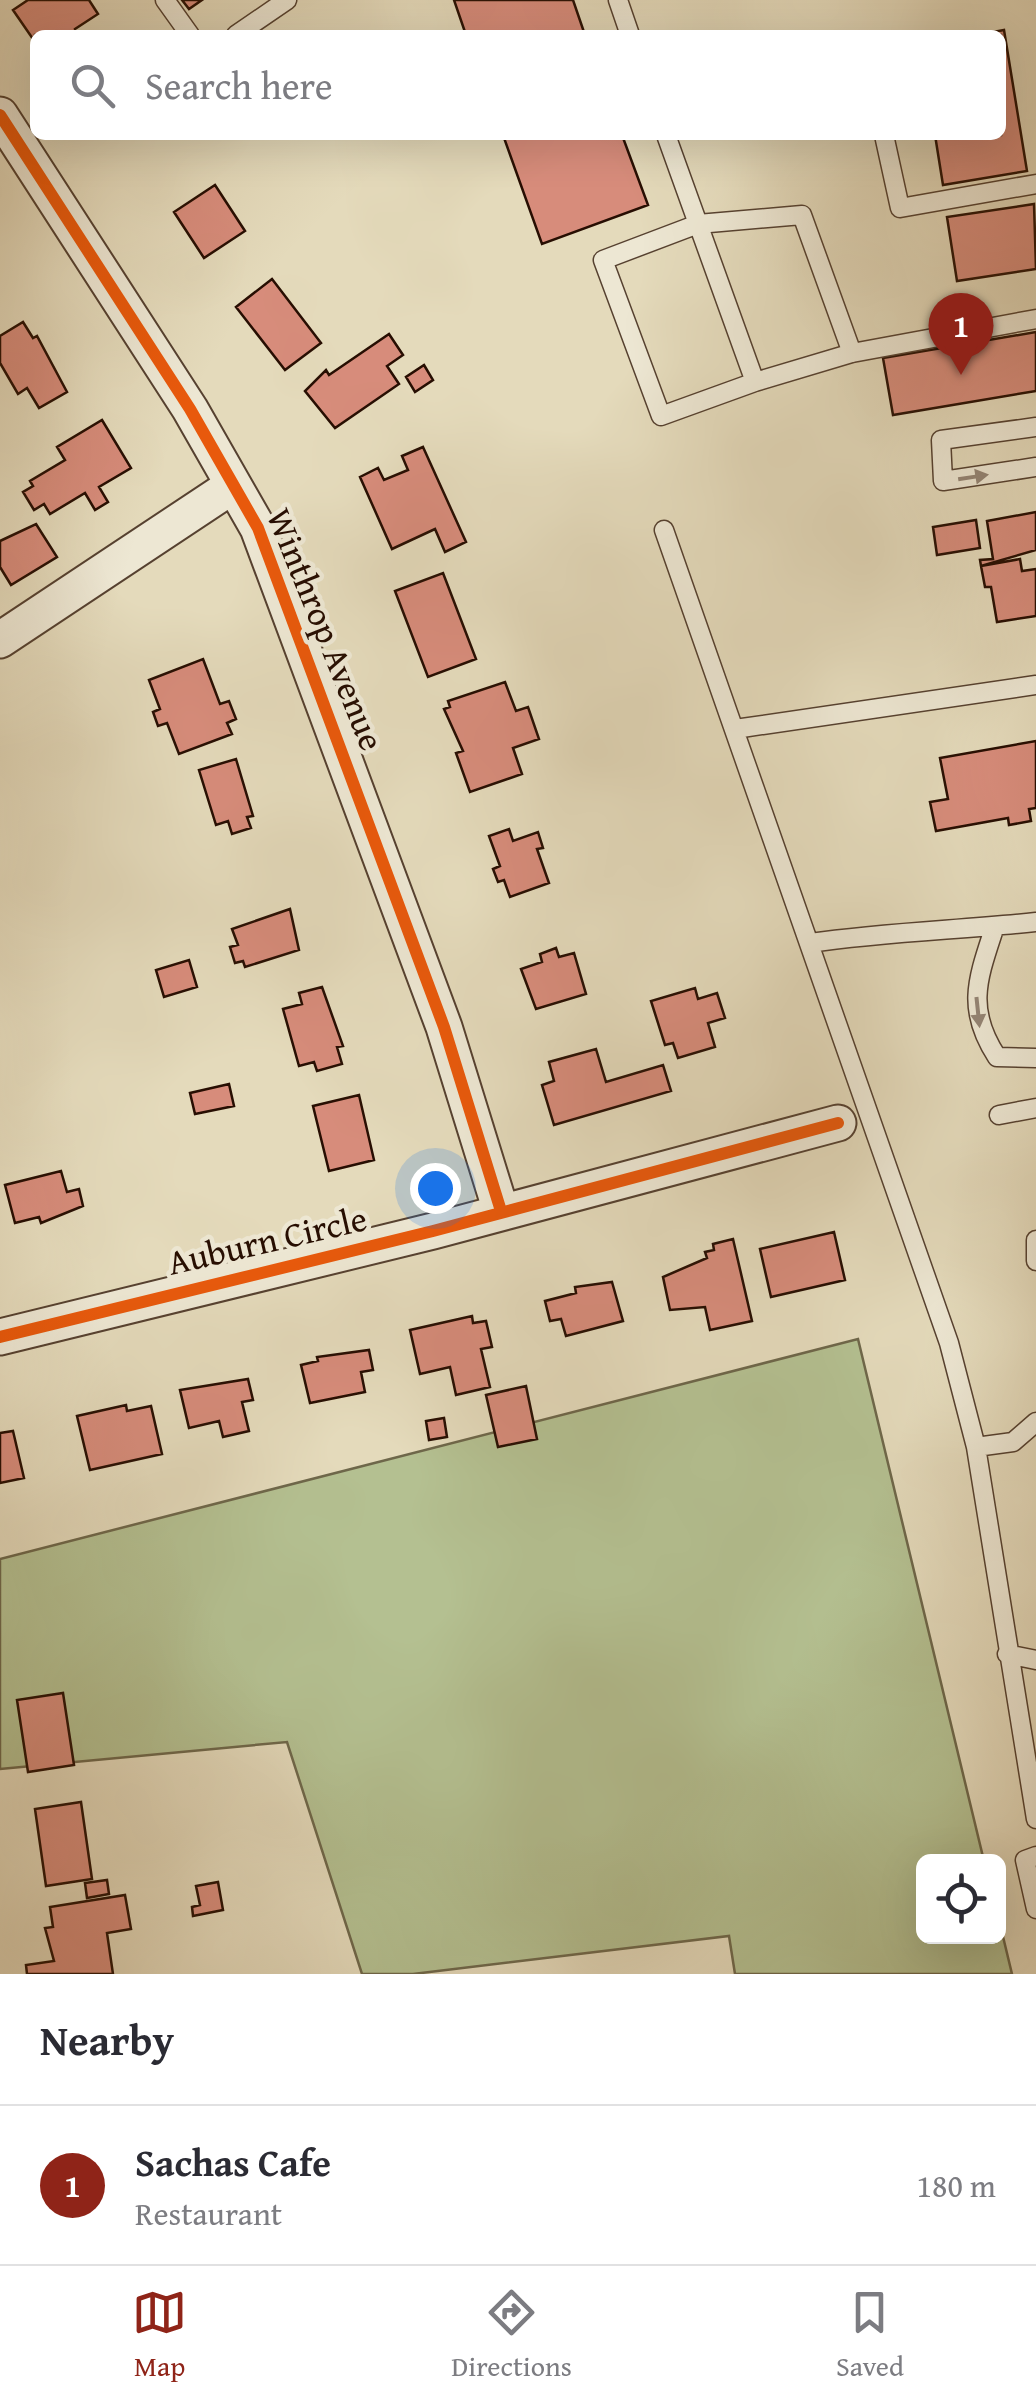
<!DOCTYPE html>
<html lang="en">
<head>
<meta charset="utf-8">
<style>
  :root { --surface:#fff; --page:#f7f7f7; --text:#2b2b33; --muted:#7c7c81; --line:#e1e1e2; --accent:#8f2418 }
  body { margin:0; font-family:"Gentium Book Plus",serif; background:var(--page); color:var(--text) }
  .controls { position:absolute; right:30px; bottom:30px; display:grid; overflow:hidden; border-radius:15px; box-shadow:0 10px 40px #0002 }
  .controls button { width:90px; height:90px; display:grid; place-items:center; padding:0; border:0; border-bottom:2px solid var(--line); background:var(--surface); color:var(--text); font:50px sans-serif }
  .you { position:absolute; left:435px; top:1188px; width:35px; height:35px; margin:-25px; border:8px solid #fff; border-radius:50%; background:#1a73e8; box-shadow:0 0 0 15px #1a73e833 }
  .badge { display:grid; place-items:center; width:65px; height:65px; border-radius:50%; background:var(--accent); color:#fff; font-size:32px; font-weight:700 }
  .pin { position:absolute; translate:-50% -82px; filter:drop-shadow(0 2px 5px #0008) }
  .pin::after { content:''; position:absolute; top:52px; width:35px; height:30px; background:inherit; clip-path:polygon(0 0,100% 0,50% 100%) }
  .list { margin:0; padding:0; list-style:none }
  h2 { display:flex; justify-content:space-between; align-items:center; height:130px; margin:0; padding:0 40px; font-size:42px }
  h2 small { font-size:32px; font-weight:400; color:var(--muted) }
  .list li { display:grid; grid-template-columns:65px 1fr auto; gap:30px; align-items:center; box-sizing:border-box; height:160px; padding:0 40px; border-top:2px solid var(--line) }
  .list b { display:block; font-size:38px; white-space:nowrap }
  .list p { margin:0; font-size:32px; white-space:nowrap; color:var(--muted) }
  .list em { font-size:32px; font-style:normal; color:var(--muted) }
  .icon { flex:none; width:55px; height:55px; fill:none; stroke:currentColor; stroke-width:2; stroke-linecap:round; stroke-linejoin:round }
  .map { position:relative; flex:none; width:1036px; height:1974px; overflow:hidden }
  .search { position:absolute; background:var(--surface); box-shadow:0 10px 40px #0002; left:30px; right:30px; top:30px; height:110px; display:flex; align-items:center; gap:25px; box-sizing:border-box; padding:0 35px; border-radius:15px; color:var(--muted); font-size:38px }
  .sheet { height:290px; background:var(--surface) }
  nav { display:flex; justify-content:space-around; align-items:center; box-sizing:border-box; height:140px; border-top:2px solid var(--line); background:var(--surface); font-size:28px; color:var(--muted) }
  nav a { display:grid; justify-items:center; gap:5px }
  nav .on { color:var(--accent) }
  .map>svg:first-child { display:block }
  .green { fill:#b4c091; stroke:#6e674a; stroke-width:2.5 }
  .building { fill:#d78c7b; stroke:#270e02; stroke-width:2.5 }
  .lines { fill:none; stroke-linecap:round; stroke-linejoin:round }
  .lane-casing { stroke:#564130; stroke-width:21 }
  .street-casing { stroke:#564130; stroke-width:39 }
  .lane { stroke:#ede7d3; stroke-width:18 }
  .street { stroke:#ede7d3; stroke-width:35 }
  .cycleway-casing { stroke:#ede7d3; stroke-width:19 }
  .cycleway { stroke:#e8590c; stroke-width:12 }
  .oneway { fill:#948575 }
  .labels { text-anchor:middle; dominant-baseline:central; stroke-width:9; stroke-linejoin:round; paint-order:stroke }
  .street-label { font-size:35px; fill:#270e02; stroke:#ede7d3 }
</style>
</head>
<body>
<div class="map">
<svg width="1036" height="1974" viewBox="0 0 1036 1974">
  <rect width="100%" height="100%" fill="#e4dabb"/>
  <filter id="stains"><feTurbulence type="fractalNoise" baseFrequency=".002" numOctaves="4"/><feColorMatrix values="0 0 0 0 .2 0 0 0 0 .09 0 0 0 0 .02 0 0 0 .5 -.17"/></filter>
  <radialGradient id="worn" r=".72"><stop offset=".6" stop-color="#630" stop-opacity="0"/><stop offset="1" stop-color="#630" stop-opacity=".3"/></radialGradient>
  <path class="green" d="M858 1339 984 1861 924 1862V1936H998L999 1920 1012 1974H735L729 1936 413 1974H362L287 1742 0 1769V1559Z"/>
  <path class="building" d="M28 0H89L98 14 75 29 77 35H35V42L13 10Z
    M182 0H202L189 9Z
    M454 0H573L585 35H466Z
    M1004 30 1027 171 943 185 935 135H1001V35H977Z
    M503 135H622L648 205 542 244Z
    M215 185 245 231 204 258 174 212Z
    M1034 204 1036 269 957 281 947 217Z
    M272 279 321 343 285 370 236 307Z
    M23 322 33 338 37 336 67 392 39 408 27 388 18 394 0 363V336Z
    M1036 332V391L893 415 883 358Z
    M389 334 403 355 387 366 399 384 335 428 305 391 326 370 329 375Z
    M424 365 433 380 415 392 406 377Z
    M102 420 131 468 99 487 108 502 95 510 85 493 50 514 44 504 34 510 23 492 33 486 30 481 65 460 57 447Z
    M423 447 466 542 445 552 435 529 392 549 360 477 378 468 384 480 408 470 402 456Z
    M1036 512V550L981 566 980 560 993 559 987 521Z
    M976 520 980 548 937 555 933 527Z
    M36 524 57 557 11 585 0 567V541Z
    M1020 559 1022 571 1036 569V616L997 622 991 587H985L981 566Z
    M443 573 476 659 428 677 395 591Z
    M203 659 220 704 229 701 236 719 227 723 232 734 179 754 167 723 158 726 153 712 160 709 149 680Z
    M505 682 516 711 528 707 539 739 513 748 522 774 470 792 456 753 463 751 444 709 450 707 448 701Z
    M1036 741V808L1029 809 1031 821 1009 825 1008 818 936 831 930 802 948 799 940 758Z
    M236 759 253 816 247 817 251 828 232 834 228 821 216 825 199 770Z
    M509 829 513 841 538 832 543 848 537 849 549 883 510 897 504 880 498 882 493 869 500 866 489 836Z
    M290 909 299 950 245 967 243 961 235 963 230 947 238 945 232 929Z
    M556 948 559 957 574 953 586 994 536 1009 521 969 542 962 540 954Z
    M189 960 197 987 164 997 156 970Z
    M322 987 343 1046 337 1047 342 1064 317 1071 314 1062 299 1066 283 1009 302 1004 299 993Z
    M695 988 698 999 717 993 725 1018 708 1023 715 1047 678 1058 673 1043 665 1045 651 1001Z
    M596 1049 606 1082 663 1065 671 1091 554 1125 542 1085 554 1081 549 1062Z
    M229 1084 234 1106 195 1114 190 1093Z
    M359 1095 374 1160 329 1171 313 1106Z
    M61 1171 67 1192 79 1189 83 1206 41 1223 39 1217 15 1223 5 1185Z
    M834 1232 845 1280 771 1297 760 1249Z
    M733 1239 752 1321 710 1330 705 1307 670 1310 663 1277 707 1258 705 1252 714 1250 713 1244Z
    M612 1282 623 1321 566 1336 561 1319 550 1321 545 1301 576 1293 575 1287Z
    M472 1316 473 1323 486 1321 492 1347 481 1349 490 1387 456 1395 450 1367 420 1374 410 1330Z
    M369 1350 373 1370 361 1372 365 1392 310 1403 301 1365 318 1361 317 1357Z
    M248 1379 253 1400 242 1402 249 1431 223 1437 219 1421 189 1428 180 1390Z
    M526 1386 537 1439 498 1447 486 1395Z
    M126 1405 127 1411 151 1406 162 1454 90 1470 77 1416Z
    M444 1418 447 1437 429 1440 426 1421Z
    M13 1431 24 1478 0 1483V1433Z
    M63 1693 74 1765 28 1772 17 1700Z
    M81 1802 92 1879 46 1886 35 1809Z
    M107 1880 109 1894 87 1898 85 1883Z
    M218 1882 223 1910 193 1916 192 1907 200 1905 196 1886Z
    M125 1895 131 1929 107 1933 113 1974H27L26 1965 54 1961 45 1928 53 1927 50 1907Z"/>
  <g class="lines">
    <g class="lane-casing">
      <path id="lane" d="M165 0 190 35
        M618 0 630 35
        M236 35 287 0
        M666 135 755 382 852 353 1036 319
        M884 135 900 208 1036 184
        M755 382 661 416 603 260 698 224 802 215 852 353
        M1036 427 941 440 943 481 1036 467
        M664 530 949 1343 976 1447 1036 1819
        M735 729 1036 685
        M995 926C978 978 965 1008 997 1057L1036 1058
        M810 943C886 932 960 930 1036 922
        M999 1115 1036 1108
        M1036 1240V1261
        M976 1447 1013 1442 1036 1422
        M1007 1654 1036 1660
        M1036 1856 1025 1860 1036 1909"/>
    </g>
    <g class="street-casing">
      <path id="street" d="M0 115 190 409 258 528 444 1027 501 1211
        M0 640 232 486
        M0 1337 433 1231 838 1123"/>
    </g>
    <use href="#lane" class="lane"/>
    <use href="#street" class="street"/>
    <g class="cycleway-casing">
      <path id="cycleway" d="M0 115 190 409 258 528 444 1027 501 1211
        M0 1337 433 1231 838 1123"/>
    </g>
    <use href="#cycleway" class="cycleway"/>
  </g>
  <defs><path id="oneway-solid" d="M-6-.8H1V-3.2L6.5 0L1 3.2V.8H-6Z" transform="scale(2.5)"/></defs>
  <g class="oneway">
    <use href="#oneway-solid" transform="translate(973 477) rotate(-9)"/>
    <use href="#oneway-solid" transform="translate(978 1012) rotate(84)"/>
  </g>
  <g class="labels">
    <g class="street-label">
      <text transform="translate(326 629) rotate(68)">Winthrop Avenue</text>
      <text transform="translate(267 1240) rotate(-13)">Auburn Circle</text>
    </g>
  </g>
  <rect width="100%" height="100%" filter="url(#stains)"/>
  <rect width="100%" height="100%" fill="url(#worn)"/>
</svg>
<div class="controls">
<button><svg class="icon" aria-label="locate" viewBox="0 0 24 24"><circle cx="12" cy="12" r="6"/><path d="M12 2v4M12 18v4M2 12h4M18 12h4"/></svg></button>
</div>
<div class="you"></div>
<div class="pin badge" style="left:961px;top:375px">1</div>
<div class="search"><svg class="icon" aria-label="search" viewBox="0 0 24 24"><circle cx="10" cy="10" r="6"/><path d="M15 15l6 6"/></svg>Search here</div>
</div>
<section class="sheet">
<h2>Nearby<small></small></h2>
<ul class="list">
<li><span class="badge">1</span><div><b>Sachas Cafe</b><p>Restaurant</p></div><em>180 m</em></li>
</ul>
</section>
<nav>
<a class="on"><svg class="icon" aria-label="map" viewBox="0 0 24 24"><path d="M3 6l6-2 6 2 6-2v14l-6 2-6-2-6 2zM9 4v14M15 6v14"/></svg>Map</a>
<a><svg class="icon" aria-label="directions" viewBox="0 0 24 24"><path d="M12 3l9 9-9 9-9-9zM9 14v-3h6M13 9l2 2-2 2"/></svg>Directions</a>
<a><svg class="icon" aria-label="saved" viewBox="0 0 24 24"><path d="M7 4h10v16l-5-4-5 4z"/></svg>Saved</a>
</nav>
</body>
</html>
